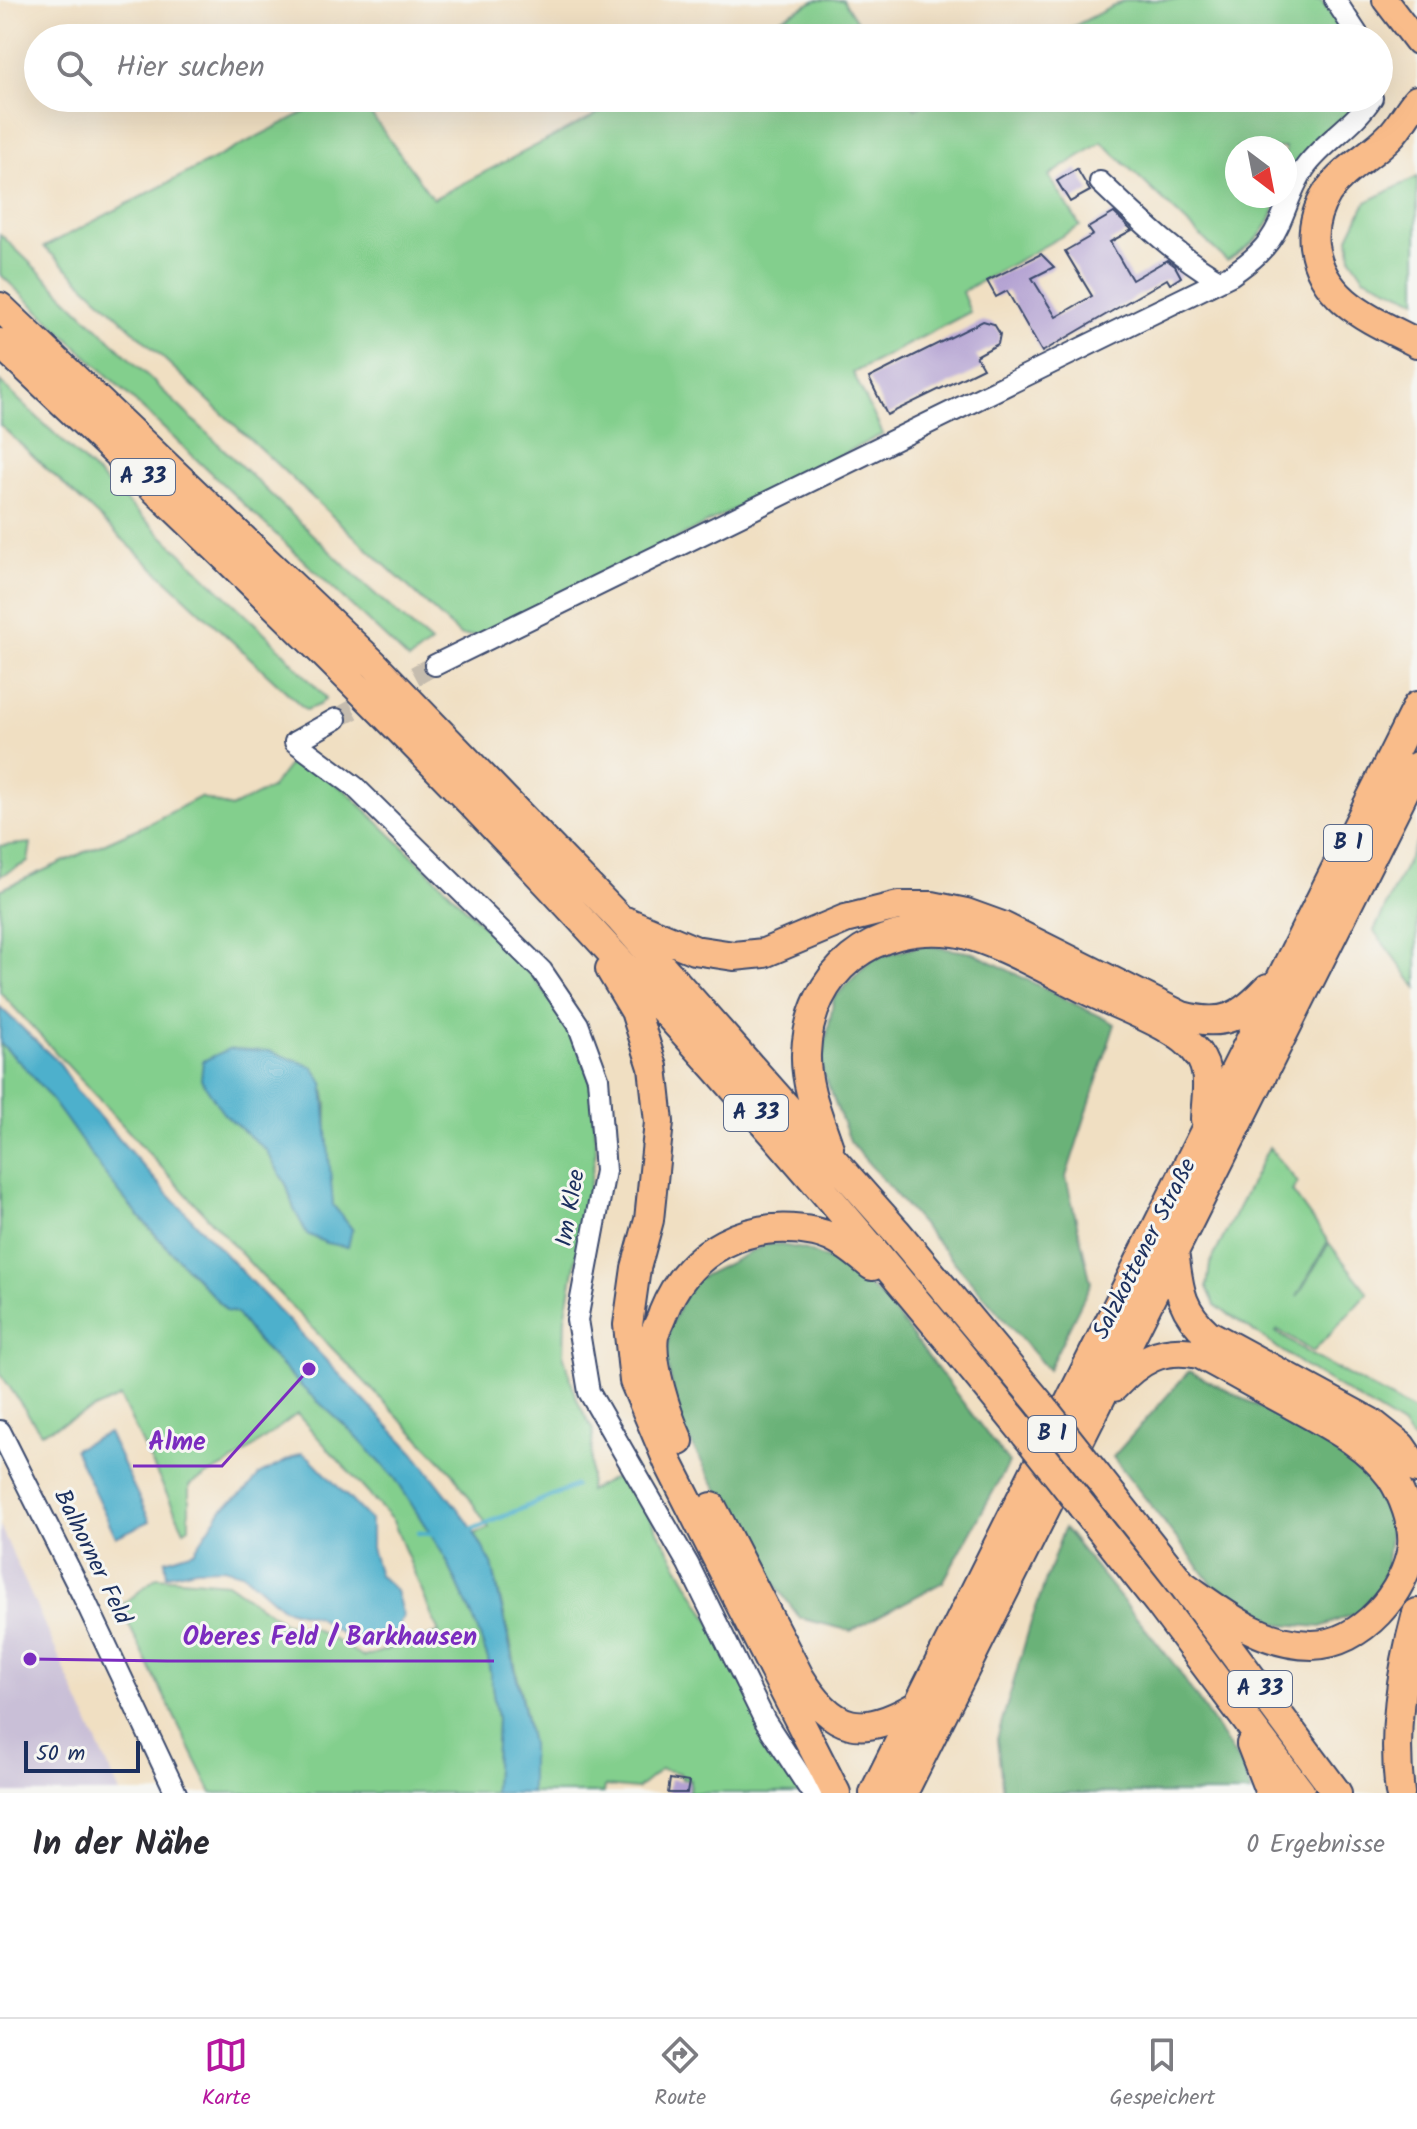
<!DOCTYPE html>
<html lang="de">
<head>
<meta charset="utf-8">
<style>
  :root { --surface:#fff; --page:#f2f2f3; --text:#2b2b33; --muted:#7c7c81; --line:#e1e1e2; --accent:#b5179e }
  body { margin:0; font-family:Kalam,sans-serif; background:var(--page); color:var(--text) }
  .compass { position:absolute; left:1225px; top:136px; width:72px; height:72px; border-radius:50%; background:var(--surface); box-shadow:0 8px 32px #0002; rotate:148deg }
  .scale { position:absolute; left:24px; bottom:20px; width:116px; box-sizing:border-box; padding-left:8px; border:4px solid #1b2f5e; border-top:0; font-size:22px; line-height:28px; white-space:nowrap; color:#1b2f5e; -webkit-text-stroke:6px #f6f6f2; paint-order:stroke }
  .list { margin:0; padding:0; list-style:none }
  h2 { display:flex; justify-content:space-between; align-items:center; height:104px; margin:0; padding:0 32px; font-size:34px }
  h2 small { font-size:26px; font-weight:400; color:var(--muted) }
  .icon { flex:none; width:44px; height:44px; fill:none; stroke:currentColor; stroke-width:2; stroke-linecap:round; stroke-linejoin:round }
  .map { position:relative; flex:none; width:1417px; height:1793px; overflow:hidden }
  .search { position:absolute; background:var(--surface); box-shadow:0 8px 32px #0002; left:24px; right:24px; top:24px; height:88px; display:flex; align-items:center; gap:20px; box-sizing:border-box; padding:0 28px; border-radius:44px; color:var(--muted); font-size:30px }
  .sheet { height:224px; background:var(--surface) }
  nav { display:flex; justify-content:space-around; align-items:center; box-sizing:border-box; height:112px; border-top:2px solid var(--line); background:var(--surface); font-size:22px; color:var(--muted) }
  nav a { display:grid; justify-items:center; gap:4px }
  nav .on { color:var(--accent) }
  .map>svg:first-child { display:block }
  .industrial { fill:#c9bfd7 }
  .green { fill:#83cf8d; stroke:#4f7f76; stroke-width:2; fill-rule:evenodd }
  .forest { fill:#6ab278; stroke:#42706b; stroke-width:2 }
  .water { fill:#4db0cc; stroke:#347095; stroke-width:2 }
  .lines { fill:none; stroke-linecap:round; stroke-linejoin:round }
  .stream { stroke:#4db0cc; stroke-width:5 }
  .building { fill:#b3a1d2 }
  .minor-tunnel { stroke:#c5bcae; stroke-width:20; stroke-dasharray:20 10; stroke-linecap:butt }
  .minor-casing { stroke:#3b496d; stroke-width:24 }
  .major-casing { stroke:#3b496d; stroke-width:28 }
  .highway-casing { stroke:#3b496d; stroke-width:32 }
  .minor { stroke:#fff; stroke-width:20 }
  .major { stroke:#f9bc8a; stroke-width:24 }
  .highway { stroke:#f9bc8a; stroke-width:28 }
  .highway-bridge-casing { stroke:#3b496d; stroke-width:32; stroke-linecap:butt }
  .highway-bridge { stroke:#f9bc8a; stroke-width:28 }
  .labels { text-anchor:middle; dominant-baseline:central; stroke-width:6; stroke-linejoin:round; paint-order:stroke }
  .shield { fill:#f6f6f2; stroke:#5d6b8a; stroke-width:2 }
  .shield-label { font-size:22px; font-weight:bold; fill:#1b2f5e }
  .street-label { font-size:24px; fill:#1b2f5e; stroke:#f6f6f2 }
  .leader { fill:none; stroke:#7b2cbf; stroke-width:3 }
  .callout-dot { fill:#7b2cbf; stroke:#f6f6f2; stroke-width:3 }
  .callout-label { font-size:26px; text-anchor:middle; font-weight:bold; fill:#7b2cbf; stroke:#f6f6f2; stroke-width:6; stroke-linejoin:round; paint-order:stroke }
</style>
</head>
<body>
<div class="map">
<svg width="1417" height="1793" viewBox="0 0 1417 1793">
  <rect width="100%" height="100%" fill="#f6f6f2"/>
  <filter id="ink" filterUnits="userSpaceOnUse"><feTurbulence type="fractalNoise" baseFrequency=".0125" numOctaves="2"/><feDisplacementMap in="SourceGraphic" scale="16" xChannelSelector="R" yChannelSelector="G"/><feConvolveMatrix kernelMatrix="1 2 1 2 8 2 1 2 1" color-interpolation-filters="sRGB"/></filter>
  <filter id="wash" filterUnits="userSpaceOnUse"><feTurbulence type="fractalNoise" baseFrequency=".006" numOctaves="4" result="noise"/><feDisplacementMap in="SourceGraphic" scale="32" xChannelSelector="R" yChannelSelector="G"/><feGaussianBlur stdDeviation="1.8" result="paint"/><feColorMatrix in="noise" values="0 0 0 0 0 0 0 0 0 0 0 0 0 0 0 0 0 1.4 0 .05"/><feComposite in="paint" operator="in"/></filter>
  <g filter="url(#wash)">
    <rect width="100%" height="100%" fill="#f0dfc2"/>
    <path class="industrial" d="M0 1526 120 1793H0Z"/>
    <path class="green" d="M816 0H843L868 38H743Z
      M1125 0H1321L1340 24 1341 38H1051Z
      M332 98H359L433 199 628 98H908L915 108 934 98H1361L1351 118 1293 163 1285 184V148H1237V196H1280C1265 234 1261 239 1227 261L1102 142 1049 176 1080 226 962 292 970 312 853 373 883 434 486 635 461 636 44 247Z
      M1417 177V300L1364 277 1351 258 1349 237 1366 202Z
      M0 234 366 586 431 643 409 660 0 274Z
      M0 382 268 636 326 698 319 705 306 710 0 425Z
      M295 757 346 791 445 887 535 979 571 1028 591 1082 596 1151 565 1318 564 1357 578 1402 593 1430 589 1491 624 1472 708 1618 803 1793H689L690 1780 682 1779 680 1773 661 1769 637 1789 605 1786 604 1793H531V1744L510 1640 492 1564 475 1534 489 1528 453 1473 260 1274 0 992V890L150 823 200 797 231 808 271 788ZM313 1067 323 1083 327 1105 326 1144 333 1205 352 1229 294 1209 287 1186 266 1150Z
      M1417 841V988L1374 931Z
      M31 843 28 862 0 876V846Z
      M0 1043C47 1084 77 1138 115 1187 148 1231 190 1270 227 1311L236 1313 256 1340 304 1389 351 1431 395 1478 445 1557 474 1620 488 1659 497 1719 494 1793H212L120 1607 157 1577 227 1583 285 1623 313 1628 364 1657 439 1633 393 1521 297 1414 236 1460 189 1485V1527L184 1530 120 1397 41 1433 0 1373Z
      M1269 1147 1298 1183 1292 1191 1328 1241 1297 1297 1329 1243 1368 1293 1313 1352 1278 1330 1276 1332 1311 1355 1416 1412 1417 1445 1402 1426 1304 1366 1215 1305 1207 1287 1210 1264Z"/>
    <path class="forest" d="M923 945 974 953 1115 1024 1066 1177 1091 1283 1048 1370 851 1143 821 1067 834 998 872 959Z
      M769 1243 804 1249 845 1267 885 1300 1009 1463 943 1582 851 1631 800 1618 758 1562 683 1429 666 1361 670 1326 691 1282Z
      M1189 1371 1344 1450 1372 1473 1390 1501V1535L1385 1582 1359 1612 1321 1627 1280 1624 1254 1617 1226 1602 1113 1457Z
      M1064 1528 1174 1664 1242 1766 1251 1793H1003L997 1739 1031 1622Z"/>
    <path class="water" d="M0 1007 60 1064 78 1093 166 1192 414 1453 468 1522 492 1564 531 1744V1793H494L497 1719 488 1659 474 1620 445 1557 395 1478 351 1431 304 1389 256 1339 236 1313 227 1311C190 1270 149 1231 115 1187 77 1139 47 1084 0 1043Z
      M229 1049 270 1051 313 1067 323 1083 333 1205 352 1229 348 1247 326 1243 307 1234 294 1209 287 1186 266 1150 223 1113 201 1079 203 1061Z
      M108 1433 150 1521 116 1537 74 1449Z
      M302 1453 310 1458 371 1521V1548L379 1575 396 1591 403 1616 395 1636 366 1642 342 1634 317 1617 282 1608 244 1574 223 1568 196 1569 167 1575 165 1560 194 1551 222 1509 248 1489 260 1474Z"/>
    <g class="lines">
      <path class="stream" d="M469 1531 575 1486
        M419 1533 435 1534"/>
    </g>
    <g id="blocks">
      <path class="building" d="M1077 169 1090 191 1070 202 1057 181Z
        M1114 213 1132 230 1110 242 1132 280 1167 260 1175 266 1181 277 1170 284 1167 279 1042 352 1007 291 996 297 987 281 1041 254 1054 267 1032 278 1056 317 1092 296 1065 251 1093 235 1088 228Z
        M983 321 994 324 1000 334 998 344 976 356 983 368 887 415 869 378Z
        M670 1779 689 1782 687 1793H668Z"/>
    </g>
  </g>
  <g filter="url(#ink)">
    <use href="#blocks" fill-opacity="0" stroke="#3b496d" stroke-width="2"/>
    <g class="lines">
      <path class="minor-tunnel" d="M336 719 435 665"/>
      <g class="minor-casing">
        <path id="minor" d="M1335 0 1360 38
          M1100 182C1138 218 1174 254 1219 280
          M435 665 1231 275C1250 262 1268 248 1278 226 1288 205 1293 183 1307 165 1327 140 1355 124 1372 98
          M336 719 295 742 354 786 542 971 578 1024 598 1078 605 1171 577 1320 589 1392 688 1564 765 1721 812 1793
          M0 1431 85 1600 176 1793"/>
      </g>
      <g class="major-casing">
        <path id="major" d="M1385 0 1417 42"/>
      </g>
      <g class="highway-casing">
        <path id="highway" d="M1417 100C1407 111 1401 125 1391 135 1371 156 1344 168 1327 193 1317 209 1312 228 1314 246 1322 302 1373 320 1417 343
          M0 307 374 664 619 918 896 1231 1041 1405
          M0 343C132 467 263 591 390 720 615 947 826 1187 1026 1435
          M625 921 694 950 734 956 764 953 845 919 898 906H932L966 913 1002 926 1182 1016C1223 1027 1240 1018 1268 988
          M610 969 635 1011 653 1067 659 1122 649 1220 636 1268 628 1325 634 1381 669 1464 836 1793
          M829 1148C819 1118 805 1086 806 1054 809 971 874 922 954 932 992 937 1057 976 1093 993 1123 1008 1180 1027 1198 1054 1212 1072 1206 1097 1205 1119
          M1174 1251C1179 1287 1179 1309 1208 1334L1372 1423 1401 1446 1417 1469
          M1114 1387C1139 1360 1162 1346 1199 1354 1229 1370 1259 1387 1289 1403 1326 1424 1365 1442 1391 1477 1403 1495 1414 1524 1412 1546 1406 1592 1361 1645 1312 1645 1261 1645 1222 1612 1182 1584
          M679 1441C667 1415 650 1365 654 1335 656 1328 661 1320 663 1313 688 1250 749 1218 815 1232 838 1237 855 1252 872 1266
          M1097 1476 1182 1584 1337 1793
          M1082 1506 1158 1602 1301 1793
          M712 1507 799 1676C834 1733 862 1738 918 1705
          M1251 1744 1270 1793
          M874 1793 1417 706
          M903 1793 1417 766
          M1400 1793C1392 1732 1401 1673 1417 1613"/>
      </g>
      <use href="#minor" class="minor"/>
      <use href="#major" class="major"/>
      <use href="#highway" class="highway"/>
      <g class="highway-bridge-casing">
        <path id="highway-bridge" d="M1041 1405 1097 1476
          M1026 1435 1082 1506"/>
      </g>
      <use href="#highway-bridge" class="highway-bridge"/>
    </g>
  </g>
  <g class="labels">
    <g class="shield">
      <rect x="111" y="459" width="64" height="36" rx="6"/>
      <rect x="1324" y="825" width="48" height="36" rx="6"/>
      <rect x="724" y="1095" width="64" height="36" rx="6"/>
      <rect x="1028" y="1416" width="48" height="36" rx="6"/>
      <rect x="1228" y="1671" width="64" height="36" rx="6"/>
    </g>
    <g class="shield-label">
      <text x="143" y="477">A 33</text>
      <text x="1348" y="843">B 1</text>
      <text x="756" y="1113">A 33</text>
      <text x="1052" y="1434">B 1</text>
      <text x="1260" y="1689">A 33</text>
    </g>
    <g class="street-label">
      <text transform="translate(571 1208) rotate(-80)">Im Klee</text>
      <text transform="translate(1145 1249) rotate(-63)">Salzkottener Straße</text>
      <text transform="translate(92 1557) rotate(64)">Balhorner Feld</text>
    </g>
  </g>
  <path class="leader" d="M309 1369L222 1466H133M30 1659L167 1661H494"/>
  <g class="callout-dot">
    <circle cx="309" cy="1369" r="8"/>
    <circle cx="30" cy="1659" r="8"/>
  </g>
  <g class="callout-label">
    <text x="177" y="1450">Alme</text>
    <text x="330" y="1645">Oberes Feld / Barkhausen</text>
  </g>
</svg>
<svg class="compass" viewBox="-18 -18 36 36"><path d="M0-13l5 13h-10z" fill="#e53935"/><path d="M0 13l5-13h-10z" fill="#7c7c81"/></svg>
<div class="scale">50 m</div>
<div class="search"><svg class="icon" aria-label="search" viewBox="0 0 24 24"><circle cx="10" cy="10" r="6"/><path d="M15 15l6 6"/></svg>Hier suchen</div>
</div>
<section class="sheet">
<h2>In der Nähe<small>0 Ergebnisse</small></h2>
<ul class="list">
</ul>
</section>
<nav>
<a class="on"><svg class="icon" aria-label="map" viewBox="0 0 24 24"><path d="M3 6l6-2 6 2 6-2v14l-6 2-6-2-6 2zM9 4v14M15 6v14"/></svg>Karte</a>
<a><svg class="icon" aria-label="directions" viewBox="0 0 24 24"><path d="M12 3l9 9-9 9-9-9zM9 14v-3h6M13 9l2 2-2 2"/></svg>Route</a>
<a><svg class="icon" aria-label="saved" viewBox="0 0 24 24"><path d="M7 4h10v16l-5-4-5 4z"/></svg>Gespeichert</a>
</nav>
</body>
</html>
